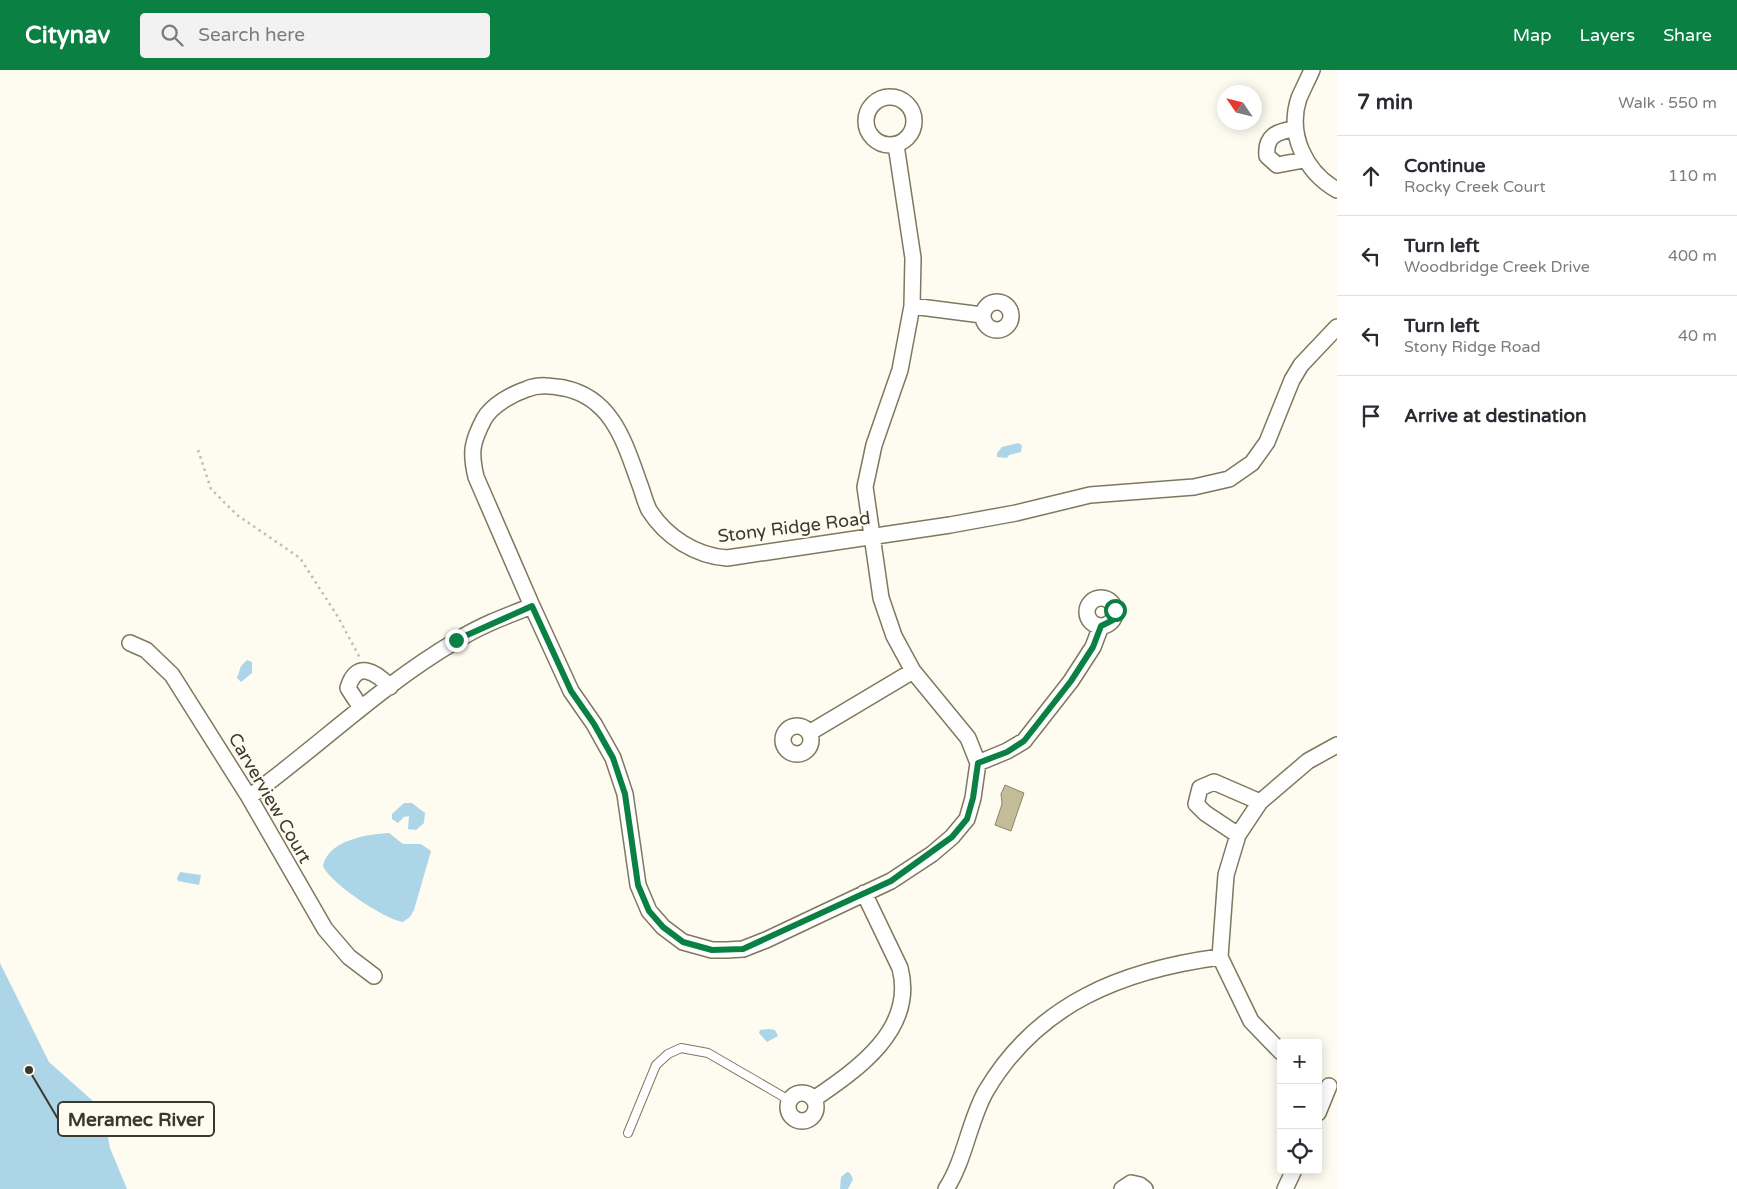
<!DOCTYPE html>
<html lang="en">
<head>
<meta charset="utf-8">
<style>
  :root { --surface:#fff; --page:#f2f2f3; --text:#2b2b33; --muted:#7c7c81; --line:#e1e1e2; --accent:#0b8043 }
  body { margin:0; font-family:"Varela Round",sans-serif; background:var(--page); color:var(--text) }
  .controls { position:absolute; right:15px; bottom:15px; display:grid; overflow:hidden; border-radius:5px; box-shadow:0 2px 12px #0003 }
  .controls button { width:45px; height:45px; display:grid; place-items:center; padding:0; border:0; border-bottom:1px solid var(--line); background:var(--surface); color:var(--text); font:25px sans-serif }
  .compass { position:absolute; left:1217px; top:15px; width:45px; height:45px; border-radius:50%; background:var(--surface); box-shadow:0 2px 12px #0003; rotate:305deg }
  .stop { position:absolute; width:15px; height:15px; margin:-11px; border:4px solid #0b8043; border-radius:50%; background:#fff }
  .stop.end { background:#0b8043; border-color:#fff; box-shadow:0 1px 5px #0008 }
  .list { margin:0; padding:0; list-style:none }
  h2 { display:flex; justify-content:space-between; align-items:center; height:65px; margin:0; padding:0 20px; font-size:21px }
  h2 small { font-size:16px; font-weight:400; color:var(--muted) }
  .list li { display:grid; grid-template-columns:32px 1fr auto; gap:15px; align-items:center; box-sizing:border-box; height:80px; padding:0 20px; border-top:1px solid var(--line) }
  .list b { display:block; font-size:19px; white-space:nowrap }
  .list p { margin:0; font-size:16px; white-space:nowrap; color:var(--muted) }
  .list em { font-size:16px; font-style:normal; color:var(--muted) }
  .icon { flex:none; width:28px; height:28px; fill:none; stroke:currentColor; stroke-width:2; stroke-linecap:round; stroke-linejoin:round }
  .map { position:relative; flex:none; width:1337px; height:1119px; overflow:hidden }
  header { display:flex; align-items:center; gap:30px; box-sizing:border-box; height:70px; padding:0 25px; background:var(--accent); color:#fff }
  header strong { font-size:24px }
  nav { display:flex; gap:28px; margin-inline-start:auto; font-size:18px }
  .search { width:350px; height:45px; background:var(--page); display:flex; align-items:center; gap:12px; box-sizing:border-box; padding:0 18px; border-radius:5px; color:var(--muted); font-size:19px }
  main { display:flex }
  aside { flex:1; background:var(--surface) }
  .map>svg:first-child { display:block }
  .water { fill:#add5e8 }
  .building { fill:#c4bc98; stroke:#8b856c }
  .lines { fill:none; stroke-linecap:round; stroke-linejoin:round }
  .lane-casing { stroke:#7e785f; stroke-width:10 }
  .street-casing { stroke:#7e785f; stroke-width:18 }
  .path { stroke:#c1beb4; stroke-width:2.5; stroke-dasharray:2.5 4; stroke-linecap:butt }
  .lane { stroke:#fff; stroke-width:8 }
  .street { stroke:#fff; stroke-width:15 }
  .route { stroke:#0b8043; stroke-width:6 }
  .labels { text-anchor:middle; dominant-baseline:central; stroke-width:4; stroke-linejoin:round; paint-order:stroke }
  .street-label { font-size:18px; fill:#3b382e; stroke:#fefbf0 }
  .leader { fill:none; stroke:#3b382e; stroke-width:2 }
  .callout-dot { fill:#3b382e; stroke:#fefbf0; stroke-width:2 }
  .callout { fill:#fefbf0; stroke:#3b382e; stroke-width:2 }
  .callout-label { font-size:19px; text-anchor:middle; font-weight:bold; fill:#3b382e }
</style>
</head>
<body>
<header>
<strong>Citynav</strong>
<div class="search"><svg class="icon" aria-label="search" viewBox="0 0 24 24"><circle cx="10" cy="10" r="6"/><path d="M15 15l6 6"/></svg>Search here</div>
<nav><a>Map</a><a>Layers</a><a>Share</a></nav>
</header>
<main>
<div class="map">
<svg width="1337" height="1119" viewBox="0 0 1337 1119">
  <rect width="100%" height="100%" fill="#fefbf0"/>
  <path class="water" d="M1018 373 1022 375 1021 382 1009 385 1007 388 997 387V383L1002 377Z
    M247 590 252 592V603L241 612 237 608 241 596Z
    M404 733H412L425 743 424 753 416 760 408 759 409 746 404 747 398 753 392 749V744Z
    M389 763 403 774H421L431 781 414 840 410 847 403 852C384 849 330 813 323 796 328 770 368 764 389 763Z
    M180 802 201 805 199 815 178 811 177 808Z
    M0 893 49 992 103 1040 110 1078 127 1119H0Z
    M769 959 775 960 778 966 767 972 759 963 760 960Z
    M847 1102 850 1103 853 1109 848 1119H840L841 1107Z"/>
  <path class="building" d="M1005 715 1024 723 1011 761 995 755 1002 734 1001 724Z"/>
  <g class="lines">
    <g class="lane-casing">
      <path id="lane" d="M628 1063 656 995 668 984 681 978 708 983 789 1030"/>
    </g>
    <g class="street-casing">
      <path id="street" d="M1312 0C1308 9 1303 19 1299 28 1287 64 1305 102 1337 120
        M866 51a24 24 0 1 1 48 0a24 24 0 1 1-48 0Z
        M1295 59C1277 61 1265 66 1267 86L1277 95 1304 90
        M983 246a14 14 0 1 1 28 0a14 14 0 1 1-28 0Z
        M912 236 982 245
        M1087 542a14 14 0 1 1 28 0a14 14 0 1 1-28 0Z
        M532 536 571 621 594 654 613 688 625 724 638 815 649 841 663 857 683 872 712 880H727L743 879 766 870 891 811 932 784 952 767 967 749 973 728 978 693 968 668 913 601 894 566 881 528 865 417 874 375 900 300 912 236 913 188 896 75
        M130 573 146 580 172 605 249 727 325 859 349 887 374 906
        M361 638 348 618C356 590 375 601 390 617
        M783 670a14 14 0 1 1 28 0a14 14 0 1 1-28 0Z
        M809 663 913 601
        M978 693 1007 681 1024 671 1071 611 1093 577 1101 556
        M249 727C319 676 381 615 456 571 479 556 506 546 532 536L476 407C470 382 472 372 484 349 492 335 512 324 527 319 539 314 552 316 564 318 613 328 625 374 640 415 643 423 645 432 649 440 666 467 696 486 727 488L950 455 1016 443 1090 425 1194 417 1229 409 1252 393 1267 372 1292 310 1301 295 1337 257
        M1238 765 1205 743 1196 734 1200 718 1214 712 1260 732
        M1281 982 1251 951 1220 887 1226 805 1238 765 1260 732 1308 691 1337 675
        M788 1037a14 14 0 1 1 28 0a14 14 0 1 1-28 0Z
        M814 1029C858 999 916 959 900 898L864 823
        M1318 1043 1329 1016
        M946 1119C965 1090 969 1051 986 1021 1038 933 1123 900 1220 887
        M1122 1119 1131 1113 1140 1115 1145 1119
        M1285 1119 1294 1100"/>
    </g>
    <path class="path" d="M198 380 211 419 237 445 300 488 338 547 360 588"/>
    <use href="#lane" class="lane"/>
    <use href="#street" class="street"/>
  </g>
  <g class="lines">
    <path class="route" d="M456 570 532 536 571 621 594 654 613 688 625 724 638 815 649 841 663 857 683 872 712 880 743 879 891 811 952 767 967 749 973 728 978 693 1007 682 1024 671 1071 611 1093 577 1101 556 1113 550 1115 540"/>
  </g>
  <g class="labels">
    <g class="street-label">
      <text transform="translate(794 457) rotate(-7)">Stony Ridge Road</text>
      <text transform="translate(270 728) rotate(60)">Carverview Court</text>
    </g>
  </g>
  <path class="leader" d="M29 1000L58 1049"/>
  <circle class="callout-dot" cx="29" cy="1000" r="5"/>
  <rect class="callout" x="58" y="1032" width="156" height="34" rx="5"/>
  <g class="callout-label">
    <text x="136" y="1056">Meramec River</text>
  </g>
</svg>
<div class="controls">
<button>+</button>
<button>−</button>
<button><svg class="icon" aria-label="locate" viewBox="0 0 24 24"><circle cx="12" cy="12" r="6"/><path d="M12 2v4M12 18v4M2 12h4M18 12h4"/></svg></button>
</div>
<svg class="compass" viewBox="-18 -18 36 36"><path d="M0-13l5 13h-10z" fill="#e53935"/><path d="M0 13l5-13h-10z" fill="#7c7c81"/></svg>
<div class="stop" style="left:1115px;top:540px"></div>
<div class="stop end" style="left:456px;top:570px"></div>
</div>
<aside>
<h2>7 min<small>Walk · 550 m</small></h2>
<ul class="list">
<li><svg class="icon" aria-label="ahead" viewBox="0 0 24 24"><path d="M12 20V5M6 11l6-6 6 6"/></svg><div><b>Continue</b><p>Rocky Creek Court</p></div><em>110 m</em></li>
<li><svg class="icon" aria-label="left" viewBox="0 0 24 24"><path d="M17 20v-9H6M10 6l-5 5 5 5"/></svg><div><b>Turn left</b><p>Woodbridge Creek Drive</p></div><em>400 m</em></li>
<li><svg class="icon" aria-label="left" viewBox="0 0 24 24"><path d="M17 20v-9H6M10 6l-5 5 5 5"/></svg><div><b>Turn left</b><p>Stony Ridge Road</p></div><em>40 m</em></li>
<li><svg class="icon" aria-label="arrive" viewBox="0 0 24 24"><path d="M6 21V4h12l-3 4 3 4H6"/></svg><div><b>Arrive at destination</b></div></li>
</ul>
</aside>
</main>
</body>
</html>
